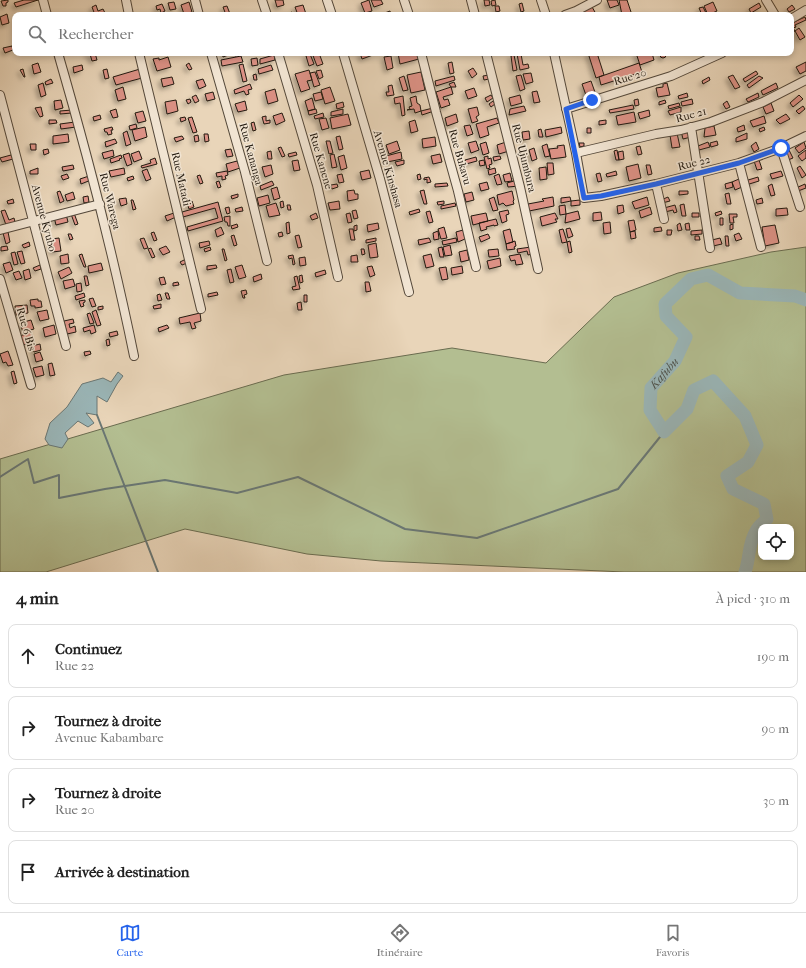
<!DOCTYPE html>
<html lang="fr">
<head>
<meta charset="utf-8">
<style>
  :root { --surface:#fff; --page:#f2f2f2; --text:#222; --muted:#767676; --line:#e0e0e0; --accent:#2563eb }
  body { margin:0; font-family:"IM FELL French Canon",serif; background:var(--page); color:var(--text) }
  .controls { position:absolute; right:12px; bottom:12px; display:grid; overflow:hidden; border-radius:8px; box-shadow:0 2px 6px #0003 }
  .controls button { width:36px; height:36px; display:grid; place-items:center; padding:0; border:0; border-bottom:1px solid var(--line); background:var(--surface); color:var(--text); font:20px sans-serif }
  .stop { position:absolute; width:12px; height:12px; margin:-9px; border:3px solid #2563eb; border-radius:50%; background:#fff }
  .stop.end { background:#2563eb; border-color:#fff; box-shadow:0 1px 4px #0008 }
  .list { margin:0; padding:0; list-style:none }
  h2 { display:flex; justify-content:space-between; align-items:center; height:52px; margin:0; padding:0 16px; font-size:17px }
  h2 small { font-size:13px; font-weight:400; color:var(--muted) }
  .list li { display:grid; grid-template-columns:26px 1fr auto; gap:12px; align-items:center; box-sizing:border-box; height:64px; margin:0 8px 8px; padding:0 8px; border:1px solid var(--line); border-radius:8px }
  .list b { display:block; font-size:15px; white-space:nowrap }
  .list p { margin:0; font-size:13px; white-space:nowrap; color:var(--muted) }
  .list em { font-size:13px; font-style:normal; color:var(--muted) }
  .icon { flex:none; width:22px; height:22px; fill:none; stroke:currentColor; stroke-width:2; stroke-linecap:round; stroke-linejoin:round }
  .map { position:relative; flex:none; width:806px; height:572px; overflow:hidden }
  .search { position:absolute; background:var(--surface); box-shadow:0 2px 6px #0003; left:12px; right:12px; top:12px; height:44px; display:flex; align-items:center; gap:10px; box-sizing:border-box; padding:0 14px; border-radius:8px; color:var(--muted); font-size:15px }
  .sheet { height:340px; background:var(--surface) }
  nav { display:flex; justify-content:space-around; align-items:center; box-sizing:border-box; height:56px; border-top:1px solid var(--line); background:var(--surface); font-size:11px; color:var(--muted) }
  nav a { display:grid; justify-items:center; gap:2px }
  nav .on { color:var(--accent) }
  .map>svg:first-child { display:block }
  .green { fill:#b3be91; stroke:#6a6c50; fill-rule:evenodd }
  .water { fill:#9ab6b8; stroke:#6a7774 }
  .lines { fill:none; stroke-linecap:round; stroke-linejoin:round }
  .stream { stroke:#6a7774; stroke-width:2 }
  .river { stroke:#9ab6b8; stroke-width:13 }
  .building { fill:#dc9185; stroke:#22190f; filter:url(#shadow) }
  .street-casing { stroke:#54483a; stroke-width:10 }
  .street { stroke:#f1e4d2; stroke-width:8 }
  .route { stroke:#2563eb; stroke-width:5 }
  .labels { text-anchor:middle; dominant-baseline:central; stroke-width:3; stroke-linejoin:round; paint-order:stroke }
  .street-label { font-size:11px; fill:#22190f; stroke:#f1e4d2 }
  .water-label { font-size:12px; font-style:italic; fill:#4c504a; stroke:#f1e4d2 }
</style>
</head>
<body>
<div class="map">
<svg width="806" height="572" viewBox="0 0 806 572">
  <defs>
    <filter id="shadow"><feDropShadow dx="-3" dy="3" stdDeviation="2" flood-color="#0004"/></filter>
  </defs>
  <rect width="100%" height="100%" fill="#e9d5b9"/>
  <filter id="stains"><feTurbulence type="fractalNoise" baseFrequency=".005" numOctaves="4"/><feColorMatrix values="0 0 0 0 .2 0 0 0 0 .09 0 0 0 0 .02 0 0 0 .5 -.17"/></filter>
  <radialGradient id="worn" r=".72"><stop offset=".6" stop-color="#630" stop-opacity="0"/><stop offset="1" stop-color="#630" stop-opacity=".3"/></radialGradient>
  <path class="green" d="M806 247V572H624L381 561 307 554 185 529 46 572H0V459L284 375 452 348 546 363 614 297 678 273 771 252ZM761 527H791V557H761Z"/>
  <path class="water" d="M118 372 123 376 117 384 107 402 97 396V415L86 413 94 423 88 427 78 421 65 433 68 439 62 448 49 445 45 439 50 423 67 407 82 384 103 378 111 382Z"/>
  <g class="lines">
    <path class="stream" d="M97 415 158 572
      M0 477 28 459 34 483 59 475V498L105 489 165 480 237 493 298 477 405 529 477 538 618 489 664 432"/>
    <path class="river" id="s1" d="M745 572C750 559 748 543 756 531 758 526 764 522 767 519L764 504 733 489 727 476 748 462 757 445 745 416 713 381 694 390 687 409 664 432 650 410 651 388 675 361 686 337 666 316 665 304 691 279 708 275 740 293 795 296 806 300"/>
  </g>
  <path class="building" d="M8 0V2L6 3V6H3L1 1Z
    M24 0H38L16 7 14 3Z
    M275 0H283L284 5 277 7Z
    M369 0 372 11 365 13 361 3Z
    M371 0H381L383 4 374 7Z
    M484 0H489L490 5 485 6Z
    M495 0 496 5 492 6 491 1Z
    M607 0H617L619 5 610 8Z
    M619 0H627L632 15H622Z
    M174 2 176 9 170 10 168 3Z
    M189 2 192 12 184 14 181 5Z
    M713 2 717 11 708 15 704 6Z
    M522 3 524 11 521 12 519 4Z
    M759 3 761 7 751 13 749 9Z
    M162 4 165 11 161 13 160 9 157 10 156 6Z
    M96 5 98 11 103 9 105 13 102 15H95L92 7Z
    M303 5 306 14 298 15 295 7Z
    M591 5 596 14 593 15H574Z
    M792 5 795 9 789 12 787 9Z
    M227 6 230 14 226 15 223 7Z
    M495 6H499L500 11 496 12Z
    M703 7 707 15H702L699 8Z
    M390 11 391 15H382V14Z
    M292 12 293 15H286V14Z
    M7 14 9 23 2 25 0 17Z
    M805 17 806 20 795 25 796 27 793 28 795 31 791 33V22L794 20V22Z
    M799 28 805 37 800 40 795 31Z
    M12 46 13 50 5 53 3 48Z
    M660 55a3 3 0 1 1 6 0a3 3 0 1 1-6 0Z
    M87 53H95L97 60 92 61 90 54 87 55Z
    M222 53H231V54L223 57Z
    M234 53H242V54L235 56Z
    M312 53H319L323 64 317 66Z
    M360 53H372L373 55 362 59Z
    M398 53H418L419 59 400 64Z
    M588 53H597L604 75 596 78Z
    M636 53H652L654 60 640 65Z
    M310 54 314 64 309 66 306 56Z
    M517 54H521L523 65 528 64 529 68 520 70Z
    M274 55 275 60 260 64V59Z
    M514 55 517 70 513 71 511 56Z
    M241 56 243 62 222 66 221 60Z
    M391 56 393 68 387 70 384 57Z
    M168 57 171 67 157 71 153 59 159 58V60Z
    M257 58 258 65 252 66 251 59Z
    M452 62 454 73 450 74 448 63Z
    M806 62V71L800 74 796 67Z
    M38 63 41 72 34 74 32 65Z
    M189 63 192 69 189 70 186 65Z
    M639 63 642 72 601 85 599 77Z
    M243 64 247 81 243 82 239 65Z
    M82 65 83 70 74 73 73 67Z
    M271 65 273 70 259 74 258 69Z
    M473 68 477 74 472 78 468 71Z
    M23 69 25 77H24L20 70Z
    M107 69 109 78 105 79 103 70Z
    M140 69 142 78 116 85 113 77Z
    M309 70 312 80 307 81 310 89 301 92 295 74Z
    M321 70 323 77 319 79 316 71Z
    M756 71 758 74 745 82 743 79Z
    M315 72 320 85 314 87 310 73Z
    M421 72 425 90 411 93 407 75Z
    M531 73 533 82 526 84 523 74Z
    M256 74 257 80H254L253 75Z
    M489 75V79L484 80 483 76Z
    M521 75 525 89 520 91 516 76Z
    M733 75 740 87 735 89 728 77Z
    M404 76 408 90 403 91 399 78Z
    M454 76 455 80 436 86 435 81Z
    M759 76 763 78 749 88 747 85Z
    M172 77 174 84 163 87 161 79Z
    M709 77 710 80 703 84 702 81Z
    M51 79 53 83 46 85 45 82Z
    M203 79 206 86 199 89 196 81Z
    M591 81 596 95 587 98 582 84Z
    M454 82 456 87H451L449 84Z
    M43 83 46 95 41 97 38 85Z
    M667 83 670 95 658 97 656 88 663 87V84Z
    M776 83 778 88 763 95 761 91Z
    M250 84 252 89 248 90 249 94 246 95 244 91 235 94 234 90Z
    M392 85 394 95 387 96 386 92H389L388 86Z
    M123 87 126 99 118 101 115 90Z
    M330 87 335 101 325 104 321 90Z
    M451 87 453 94 443 97 444 100 448 99 450 105 441 108 436 92Z
    M474 88 477 96 468 99 465 91Z
    M275 89 278 101 268 104 265 92Z
    M537 91 540 102 534 103 532 92Z
    M213 92 215 99 207 101 205 94Z
    M321 92 323 99 315 101 313 94Z
    M687 93 688 97 679 99 678 96Z
    M758 93 759 97 748 102 746 99Z
    M196 95 199 101 195 103 192 97Z
    M491 95 493 98 487 102 485 98Z
    M520 95 522 103 511 106 509 98Z
    M799 95 803 99 793 107 790 103Z
    M403 96 405 115 402 116 400 103 395 104 394 98Z
    M416 96 417 103 420 105 421 111 415 113 414 109 407 110 410 109 409 107 412 106 410 98Z
    M312 98 315 109 308 111 305 101Z
    M190 99 191 102 188 104 186 100Z
    M638 99 639 105 635 106 634 100Z
    M692 99 693 104 682 106 681 102Z
    M61 100 63 108 55 110 54 101Z
    M176 100 178 111 167 114 165 102Z
    M665 100 666 103 659 105V102Z
    M245 101 247 110 238 112 235 104Z
    M493 101 495 104 491 107 489 104Z
    M727 101 730 107 726 109 723 104Z
    M343 102 344 107 337 109 336 104Z
    M679 103 680 106 669 109 668 106Z
    M771 103 774 111 766 114 763 107Z
    M633 105 634 109 610 113 609 110Z
    M524 106 526 111 509 115 510 109Z
    M803 106 805 109 799 114 796 111Z
    M41 107 43 116 40 117 35 108Z
    M477 107 479 115 476 117 478 121 472 123 468 109Z
    M681 107V112L670 115 668 111Z
    M433 108 434 111 422 115 421 111Z
    M116 109 118 117 113 118 110 111Z
    M316 109 317 113 309 115 308 111Z
    M343 109V114L331 116V112Z
    M72 110V113L60 114V111Z
    M649 110 650 116 640 119 638 113Z
    M143 111 146 121 138 123 135 113Z
    M634 112 636 122 618 125 616 116Z
    M282 113 285 121 276 125 273 116Z
    M323 113 324 117 315 119 314 116Z
    M348 114 351 125 332 129 330 118Z
    M456 114 458 122 447 126 445 118Z
    M786 114 790 119 780 124 776 120Z
    M100 115 101 119 94 121 93 117Z
    M266 116V121L270 120V123L264 124 262 117Z
    M764 116 766 123 753 127 750 121Z
    M185 117 186 120 181 122 180 118Z
    M192 117 197 132 193 133 188 118Z
    M326 118 329 128 322 130 319 119Z
    M497 118 499 123 487 127 489 135 480 138 476 124Z
    M49 120H56L57 123 49 124Z
    M415 120 418 131 411 133 409 122Z
    M606 120V124L599 125V121Z
    M75 122 76 127 61 129 60 124Z
    M254 122 256 130 253 131 251 123Z
    M136 124 137 128 130 130 129 126Z
    M470 125 473 134 467 136 464 126Z
    M744 125 745 130 738 132 737 128Z
    M714 126 716 135 704 137 705 128Z
    M112 127 113 130H111L112 134 108 135 107 132H105L104 129Z
    M145 127 147 137 135 141 132 130Z
    M561 127 562 133 546 137 545 130Z
    M764 127 765 130 760 132 759 129Z
    M587 128H591V133H587Z
    M541 129 543 137H539L538 130Z
    M688 129 691 137 683 139 681 131Z
    M127 131 131 144 126 146 123 133Z
    M529 131 530 139 523 140 522 132Z
    M677 133 680 147 672 148 670 135Z
    M747 133V139L736 142V138Z
    M68 134 69 142 53 144V136Z
    M204 134H208L209 141 205 142Z
    M198 135 199 141 195 142 194 136Z
    M182 136 184 139 176 142 174 138Z
    M340 136 343 149 339 150 336 137Z
    M435 137 436 146 423 148 422 139Z
    M115 139 117 143 106 147 105 142Z
    M326 141H330L333 153 329 154Z
    M397 141 400 150 389 154 386 145Z
    M476 141 479 150 471 153 468 143Z
    M717 141 718 145 711 147 710 143Z
    M486 142 489 153 483 155 480 144Z
    M506 142 509 151 499 154 497 145Z
    M708 142 710 147 699 150 698 146Z
    M756 142 759 149 754 152 751 146Z
    M804 142 806 148 799 153 795 148Z
    M579 143H584V146L580 147Z
    M30 144H36V150H31Z
    M547 144 550 156 545 157 542 146Z
    M564 145 566 157 551 159 549 149 558 148 557 146Z
    M640 146 642 154 638 155 636 147Z
    M281 147 285 156 282 157 278 148Z
    M534 148 537 159 532 161 529 150Z
    M788 148 793 158 788 160 783 151Z
    M48 149 49 153 44 155 43 150Z
    M231 149 233 156 227 157 225 150Z
    M113 150 114 156 104 159 102 153Z
    M617 150 619 160H616L614 151Z
    M806 150V158L802 161 798 156Z
    M139 151 142 159 134 162 131 154Z
    M271 151 272 159H268L267 152Z
    M623 151 624 159 619 160 618 152Z
    M296 152 297 155 289 157 288 154Z
    M401 152 402 159 387 162 386 156Z
    M129 153 132 164 127 166 123 155Z
    M334 154 337 167 332 168 330 155Z
    M440 154 442 162 433 164 431 156Z
    M11 155 13 159 2 162 0 158Z
    M121 155 122 158 119 159 120 160 111 163 110 159Z
    M344 155 347 168 341 170 338 157Z
    M488 156V159L491 158 492 164 489 165 490 168 487 169 484 157Z
    M500 156 501 159 494 161 493 157Z
    M476 157 477 161 466 164 465 160Z
    M155 158 157 164 142 168 141 166 151 163 150 160Z
    M298 160 300 170 294 171 292 161Z
    M404 160V164L397 166 395 162Z
    M484 160 485 165 480 166 479 161Z
    M759 160 762 169 757 170 754 161Z
    M237 161 240 168 228 172 226 164Z
    M547 163H553L554 174 548 175Z
    M638 164 641 178 629 181 626 167Z
    M73 165 74 169 63 171 62 167Z
    M271 165 273 174 265 177 262 167Z
    M646 165H650L652 174 648 175Z
    M800 166 806 175 802 178 797 168Z
    M546 167 547 179 540 180 539 168Z
    M38 168V174H30V171Z
    M124 168 125 174 111 177 109 171Z
    M495 168 496 173 489 175 488 170Z
    M147 169 151 179 146 181 142 171Z
    M369 170 371 178 362 180 360 172Z
    M227 171 228 175 225 176 226 179 222 180V176L217 177 216 173Z
    M616 171 617 175 607 177 606 174Z
    M781 171 783 176 772 179 770 174Z
    M510 173 512 181 505 182 503 175Z
    M600 173 602 181 598 182 596 174Z
    M67 174 69 178 63 180 61 176Z
    M342 174 344 182 339 183 337 175Z
    M420 174 421 179 418 180 417 175Z
    M499 174 502 184 497 185 494 176Z
    M200 175 203 183 200 184 197 176Z
    M89 176 91 180 81 184 80 179Z
    M133 176 134 179 128 181 127 178Z
    M429 177 431 182 427 183V179L424 180V178Z
    M516 177 519 186 508 187 507 183 514 181 513 178Z
    M758 177 759 181 746 185 745 181Z
    M739 179 742 187 735 190 732 182Z
    M219 181 221 187 218 188 216 182Z
    M272 181 274 185 261 190 260 186Z
    M487 182 489 189 481 191 479 184Z
    M732 182 733 187 726 189 725 184Z
    M447 183 448 186 435 187V184Z
    M337 184 338 187 332 189 331 185Z
    M772 184 775 195 771 196 768 186Z
    M805 184 806 188 798 191 796 188Z
    M277 187 280 198 274 200 271 189Z
    M354 190 355 194H358V199L348 201 347 191Z
    M424 190 427 204H424L420 191Z
    M60 191 64 201 60 203 57 192Z
    M512 191 514 200 513 201 514 204 506 206 503 203 499 205 497 195Z
    M679 191H688V194L679 195Z
    M73 192 75 199 67 201 65 195Z
    M472 192 474 200 466 202 464 194Z
    M729 193 731 204H727L725 194Z
    M238 194V197L232 199 231 196Z
    M268 195 270 203 259 206 257 198Z
    M88 196 89 202 84 203 83 197Z
    M494 197 498 210 493 211 489 199Z
    M553 197 554 206 529 211 528 204 544 201 542 199Z
    M570 197 571 201 561 203V198Z
    M647 197 649 205 635 209 632 202Z
    M668 197 670 201 662 203 661 200Z
    M126 198 127 204 121 206 119 199Z
    M762 198 763 203 757 204 756 200Z
    M13 199 14 203 8 204 7 201Z
    M131 200H133L136 209 133 210Z
    M580 200V205L571 206V201Z
    M192 201 194 207 189 209 187 203Z
    M283 201 284 207 281 208 280 202Z
    M339 201 340 209 330 210 328 203Z
    M444 201V204L438 205 437 202Z
    M218 202 223 221 188 231 187 227 218 218 215 208 183 217 182 212Z
    M276 203 280 215 269 217 266 206Z
    M455 203 456 206 441 209V206Z
    M684 204 686 216H682L680 205Z
    M287 205H290L291 210H288Z
    M565 205 566 214 560 215 559 206Z
    M623 205 624 212 618 214 617 206Z
    M675 205 677 212 674 213 673 210 665 212 664 208Z
    M229 207 230 213 227 214 225 208Z
    M242 207 243 211 236 212 235 209Z
    M650 207 652 214 641 218 639 211Z
    M787 208 788 215 776 216V209Z
    M419 209 420 212 410 215 409 212Z
    M5 210 9 220 14 218 15 222 6 225 1 211Z
    M356 210 358 218 354 219 352 211Z
    M508 210 509 214 506 215 507 221 502 223 499 212Z
    M430 211 433 222 429 223 426 212Z
    M578 211 580 219 565 223 566 214Z
    M721 211 722 214 716 216 715 213Z
    M601 212 602 220 593 221V213Z
    M74 213 78 224 75 225 71 214Z
    M174 213 176 217 167 221 165 216Z
    M316 213 318 218 312 220 310 216Z
    M350 213 352 222 348 223 346 214Z
    M486 213 488 221 473 225 471 216Z
    M555 213 558 219H555L557 222 542 226 540 217Z
    M692 213H699V217H692Z
    M66 214 68 222 56 225 54 217Z
    M729 214H737V217H733L734 223H730Z
    M230 216V226H228L227 222H225L224 217Z
    M720 218H723V225H720Z
    M496 219 498 225 494 226V225L486 227 487 229 481 231 479 223Z
    M634 220 636 230 630 232 628 221Z
    M289 222 290 233 287 234 286 223Z
    M610 222 611 233 604 234 603 223Z
    M378 223 379 229 368 232 367 225Z
    M680 223 682 230 678 231 677 225Z
    M689 223 690 230H686L685 224Z
    M237 224 238 227 232 229 231 226Z
    M733 224V229L730 230V225Z
    M357 225V230L354 231V226Z
    M775 225 779 243 765 246 762 227Z
    M221 227 224 234 217 237 215 230Z
    M444 227 447 238 441 239 438 229Z
    M661 227 662 231 654 232V228Z
    M570 228 573 236 568 238 566 229Z
    M349 229H353L355 240H351Z
    M510 229 513 242 506 244 503 231Z
    M563 229 567 242 562 243 559 230Z
    M463 230 465 239 458 242 456 232Z
    M667 230H672L671 235H667Z
    M702 230V234L691 235V231Z
    M438 231 439 239 434 240 433 233Z
    M635 231 636 238 631 239 630 232Z
    M8 232 10 242 6 244 3 233Z
    M154 232 157 240 154 241 151 233Z
    M282 232 283 236 279 237 278 233Z
    M739 233 742 239 736 241 734 235Z
    M68 234H71L73 239 70 240Z
    M488 234 490 238 481 242 479 237Z
    M234 235 237 245 234 246 231 236Z
    M299 235 302 247 298 248 295 236Z
    M695 236H699L700 240H695Z
    M725 236H728L729 246H726Z
    M59 238 61 251 52 252 51 239Z
    M144 238 148 248 144 249 140 239Z
    M376 238V241L366 243V240Z
    M429 238 431 242 419 245 418 240Z
    M456 238 457 242 443 245 442 241Z
    M720 238 722 244 713 246 712 240Z
    M209 241 210 245 200 248 199 243Z
    M515 241 516 246 514 247 515 249 507 250 506 244Z
    M570 241 572 252 569 253 567 242Z
    M29 242 30 246 24 248 22 245Z
    M376 243 378 257 370 258 368 245Z
    M450 245 452 255 445 256 443 247Z
    M7 246 8 250 1 251V247Z
    M166 246 170 252 163 255 159 249Z
    M210 247 211 250 205 252 204 249Z
    M442 247 444 257H440L438 248Z
    M531 247 532 254 528 255 527 251 518 253 517 249Z
    M151 248 155 257 152 258 148 249Z
    M222 249H224L227 260 225 261Z
    M361 249H364L365 254 362 255Z
    M498 249 499 256 489 257 488 250Z
    M467 250 469 260 461 262 459 252Z
    M22 251 25 263 21 264 17 252Z
    M15 252 18 264 14 265 11 253Z
    M68 254 69 263 61 264 60 256Z
    M82 254 86 267H84L79 255Z
    M431 254 434 266 426 268 423 256Z
    M520 254 523 264 516 265 515 260 511 261 509 256Z
    M293 255 295 264 293 265 292 258 289 259 288 256Z
    M357 255 358 262H351V256Z
    M305 257 306 265 300 266 299 258Z
    M500 258 501 266 489 269 487 261Z
    M186 259 187 263 182 265 180 262Z
    M10 262 13 270 6 273 3 264Z
    M101 263 103 270 89 273 88 266Z
    M40 265 41 269 35 271 33 268Z
    M216 265 217 268 207 270V266Z
    M242 265 246 277 239 279 235 267Z
    M372 266 375 275 370 277 367 267Z
    M462 266 463 273 452 275 451 268Z
    M69 267 72 273 61 279 58 272Z
    M446 267 448 279 442 280 439 268Z
    M29 269 31 278 25 280 23 271Z
    M231 269 234 282 230 283 227 270Z
    M325 270 326 274 316 277 315 273Z
    M19 271 22 278 16 280 13 273Z
    M261 274 262 279 254 282 253 277Z
    M302 275 303 282 300 283 299 276Z
    M84 276H87L89 285 86 286Z
    M297 276 300 289 293 290 292 287 296 286 294 277Z
    M164 277 166 284 161 285 159 278Z
    M73 279 75 286 65 289 63 281Z
    M178 282 179 285 173 286V283Z
    M365 282H369L371 291 366 292Z
    M81 283 82 291 77 292 76 284Z
    M246 290 247 294 244 295 245 298H243L241 291Z
    M217 292 218 295 208 297V294Z
    M84 293 85 297 76 300 75 296Z
    M165 293H168L170 299H167Z
    M160 294 162 300 158 301 157 295Z
    M304 295H307V302H304Z
    M93 298 96 306 92 307 89 299Z
    M38 299V301H41L42 307 35 308V306H31L30 300Z
    M85 300V302L83 303 84 306 81 307 79 301Z
    M301 302 302 310H298L297 303Z
    M161 304V308L154 309 153 306Z
    M27 305 28 313 16 315 15 306Z
    M103 306V309L98 310V307Z
    M47 310 49 319 40 321 37 312Z
    M96 310 101 325 97 326 92 312Z
    M90 313 94 323 90 324 87 314Z
    M200 313 201 321 194 323 196 328 192 329 190 322 180 324 179 318Z
    M73 319 74 323 69 324 70 328 75 326 76 332 67 334 64 321Z
    M31 320 34 329 23 332 20 323Z
    M54 325 56 334 45 337 43 328Z
    M94 325 96 332 91 334 90 330 84 332 83 328Z
    M167 325 169 328 159 332 158 328Z
    M117 331 118 335 110 337 109 333Z
    M31 332 34 342 23 345 20 336Z
    M109 339 110 345 107 346 106 340Z
    M40 344 41 350 34 352 32 346Z
    M8 351 13 365 8 366 6 362 3 363 0 354Z
    M90 351 91 354 85 356 84 352Z
    M40 352 43 360 36 362 34 354Z
    M52 363 55 375 50 376 48 364Z
    M42 366 44 375 36 377 33 368Z
    M14 371 17 383 14 384 11 372Z"/>
  <g class="lines">
    <g class="street-casing">
      <path id="street" d="M43 0 47 15
        M126 0 129 15
        M195 0 199 15
        M262 0 267 15
        M327 0 332 15
        M404 0 409 15
        M471 0 475 15
        M541 0 546 15
        M766 0 775 15
        M565 15 576 11 597 0
        M791 19 806 10
        M58 53C87 153 113 253 134 356
        M139 53 201 309
        M211 53 245 172 267 261
        M278 53 317 185 338 277
        M343 53 380 179 409 292
        M421 53 436 112 458 191 476 267
        M486 53 520 187 538 269
        M554 53 576 153 584 198 601 196 656 184 739 163 781 148 806 136
        M0 95 66 346
        M566 109 671 76 722 53
        M691 127 710 248
        M781 148 800 207
        M576 153 656 134 681 130 711 122 763 102 806 80
        M739 163 761 247
        M656 184 664 219
        M0 230 100 204
        M0 279 31 385"/>
    </g>
    <use href="#street" class="street"/>
  </g>
  <g class="lines">
    <path class="route" d="M592 100 566 109 584 198 601 196 656 184 739 163 781 148"/>
  </g>
  <g class="labels">
    <g class="street-label">
      <text transform="translate(630 77) rotate(-17)">Rue 20</text>
      <text transform="translate(691 115) rotate(-15)">Rue 21</text>
      <text transform="translate(251 154) rotate(75)">Rue Kananga</text>
      <text transform="translate(460 157) rotate(74)">Rue Bukavu</text>
      <text transform="translate(524 158) rotate(76)">Rue Ujumbura</text>
      <text transform="translate(321 161) rotate(74)">Rue Kanene</text>
      <text transform="translate(694 163) rotate(-14)">Rue 22</text>
      <text transform="translate(388 169) rotate(74)">Avenue Kinshasa</text>
      <text transform="translate(181 179) rotate(77)">Rue Matadi</text>
      <text transform="translate(110 201) rotate(76)">Rue Warega</text>
      <text transform="translate(44 218) rotate(75)">Avenue Kyubo</text>
      <text transform="translate(26 329) rotate(74)">Rue 6 Bis</text>
    </g>
    <g class="water-label">
      <text stroke="none"><textPath href="#s1" startOffset="388">Kafubu</textPath></text>
    </g>
  </g>
  <rect width="100%" height="100%" filter="url(#stains)"/>
  <rect width="100%" height="100%" fill="url(#worn)"/>
</svg>
<div class="controls">
<button><svg class="icon" aria-label="locate" viewBox="0 0 24 24"><circle cx="12" cy="12" r="6"/><path d="M12 2v4M12 18v4M2 12h4M18 12h4"/></svg></button>
</div>
<div class="stop" style="left:781px;top:148px"></div>
<div class="stop end" style="left:592px;top:100px"></div>
<div class="search"><svg class="icon" aria-label="search" viewBox="0 0 24 24"><circle cx="10" cy="10" r="6"/><path d="M15 15l6 6"/></svg>Rechercher</div>
</div>
<section class="sheet">
<h2>4 min<small>À pied · 310 m</small></h2>
<ul class="list">
<li><svg class="icon" aria-label="ahead" viewBox="0 0 24 24"><path d="M12 20V5M6 11l6-6 6 6"/></svg><div><b>Continuez</b><p>Rue 22</p></div><em>190 m</em></li>
<li><svg class="icon" aria-label="right" viewBox="0 0 24 24"><path d="M7 20v-9h11M14 6l5 5-5 5"/></svg><div><b>Tournez à droite</b><p>Avenue Kabambare</p></div><em>90 m</em></li>
<li><svg class="icon" aria-label="right" viewBox="0 0 24 24"><path d="M7 20v-9h11M14 6l5 5-5 5"/></svg><div><b>Tournez à droite</b><p>Rue 20</p></div><em>30 m</em></li>
<li><svg class="icon" aria-label="arrive" viewBox="0 0 24 24"><path d="M6 21V4h12l-3 4 3 4H6"/></svg><div><b>Arrivée à destination</b></div></li>
</ul>
</section>
<nav>
<a class="on"><svg class="icon" aria-label="map" viewBox="0 0 24 24"><path d="M3 6l6-2 6 2 6-2v14l-6 2-6-2-6 2zM9 4v14M15 6v14"/></svg>Carte</a>
<a><svg class="icon" aria-label="directions" viewBox="0 0 24 24"><path d="M12 3l9 9-9 9-9-9zM9 14v-3h6M13 9l2 2-2 2"/></svg>Itinéraire</a>
<a><svg class="icon" aria-label="saved" viewBox="0 0 24 24"><path d="M7 4h10v16l-5-4-5 4z"/></svg>Favoris</a>
</nav>
</body>
</html>
